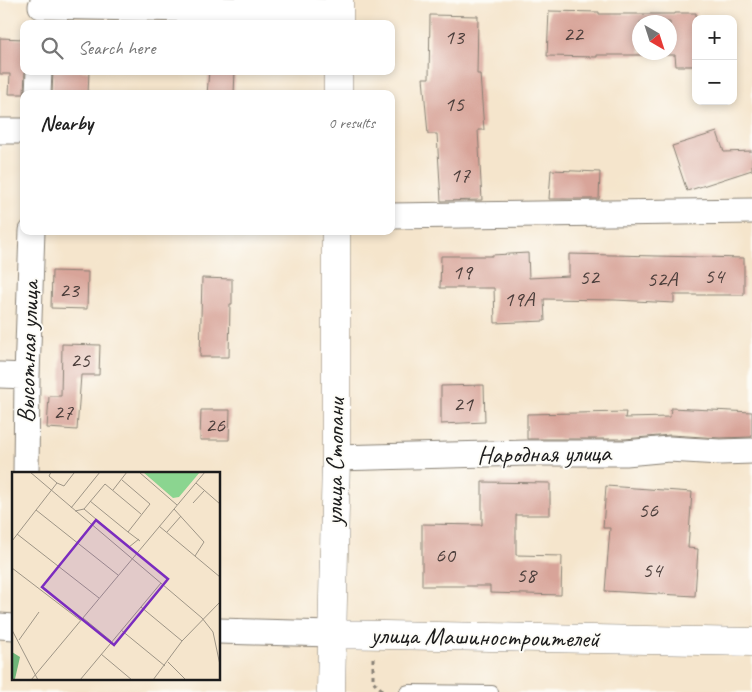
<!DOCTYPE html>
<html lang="en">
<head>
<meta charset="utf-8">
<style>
  :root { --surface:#fff; --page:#f2f2f2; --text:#222; --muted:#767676; --line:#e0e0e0 }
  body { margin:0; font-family:Caveat,sans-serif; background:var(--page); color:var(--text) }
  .controls { position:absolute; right:15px; top:15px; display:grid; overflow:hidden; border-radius:10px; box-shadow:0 2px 8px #0003 }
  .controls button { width:45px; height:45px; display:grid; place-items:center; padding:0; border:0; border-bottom:1px solid var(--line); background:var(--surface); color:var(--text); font:25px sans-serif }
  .compass { position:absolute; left:632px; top:15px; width:45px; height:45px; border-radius:50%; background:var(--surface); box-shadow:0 2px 8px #0003; rotate:141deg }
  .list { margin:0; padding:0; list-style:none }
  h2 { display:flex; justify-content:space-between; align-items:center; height:65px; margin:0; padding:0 20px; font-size:21px }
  h2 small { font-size:16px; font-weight:400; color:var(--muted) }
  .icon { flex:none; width:28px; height:28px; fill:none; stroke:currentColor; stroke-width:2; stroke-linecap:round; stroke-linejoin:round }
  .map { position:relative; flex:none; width:752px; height:692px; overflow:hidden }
  .search { position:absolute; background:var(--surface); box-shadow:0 2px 8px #0003; left:20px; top:20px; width:375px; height:55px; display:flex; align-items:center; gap:12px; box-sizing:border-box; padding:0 18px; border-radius:10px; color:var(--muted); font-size:19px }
  .panel { position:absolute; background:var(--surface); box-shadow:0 2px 8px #0003; left:20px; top:90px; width:375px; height:145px; border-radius:10px }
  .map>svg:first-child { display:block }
  .building { fill:#d8a499; fill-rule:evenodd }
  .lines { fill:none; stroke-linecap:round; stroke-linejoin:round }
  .service-casing { stroke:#888074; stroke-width:14 }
  .minor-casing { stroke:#888074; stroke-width:27 }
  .tertiary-casing { stroke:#888074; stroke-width:29 }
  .path { stroke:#888074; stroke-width:3; stroke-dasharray:4 4; stroke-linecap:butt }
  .service { stroke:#fff; stroke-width:12 }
  .minor { stroke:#fff; stroke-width:25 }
  .tertiary { stroke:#fff; stroke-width:28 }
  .labels { text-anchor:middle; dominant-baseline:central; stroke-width:4; stroke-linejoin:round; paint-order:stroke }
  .number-label { font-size:22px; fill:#4b3e3b }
  .street-label { font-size:25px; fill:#1c1c1c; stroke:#fdfcf7 }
  .inset-road { fill:none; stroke:#9e9586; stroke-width:1 }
  .view { fill:#7b2cbf; fill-opacity:0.15; stroke:#7b2cbf; stroke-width:2.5 }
  .inset-edge { fill:none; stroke:#1c1c1c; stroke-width:2.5 }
</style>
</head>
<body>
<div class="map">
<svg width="752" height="692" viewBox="0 0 752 692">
  <rect width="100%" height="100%" fill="#fdfcf7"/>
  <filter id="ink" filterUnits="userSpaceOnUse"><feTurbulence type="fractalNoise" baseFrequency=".02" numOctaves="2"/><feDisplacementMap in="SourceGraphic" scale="10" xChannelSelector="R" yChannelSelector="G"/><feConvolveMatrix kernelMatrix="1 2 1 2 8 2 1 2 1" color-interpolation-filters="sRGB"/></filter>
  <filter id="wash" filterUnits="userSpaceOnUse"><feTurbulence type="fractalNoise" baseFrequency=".0096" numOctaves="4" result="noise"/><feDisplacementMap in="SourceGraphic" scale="20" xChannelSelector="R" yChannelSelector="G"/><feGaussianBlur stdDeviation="1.12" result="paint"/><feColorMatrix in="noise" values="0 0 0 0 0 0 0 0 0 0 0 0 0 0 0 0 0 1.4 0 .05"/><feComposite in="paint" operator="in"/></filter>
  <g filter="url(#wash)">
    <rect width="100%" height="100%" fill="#f5e5cc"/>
    <g id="blocks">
      <path class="building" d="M549 11 599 12V14H675V13H696V66H676L675 55H597V57L547 56ZM640 22H670V52H640Z
        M430 15 478 16 477 74H480L484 130H478L482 200 441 201 437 134H428L423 78H429Z
        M0 38 24 39 25 71 24 94H9L10 74H0Z
        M53 71H89L88 94H52Z
        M209 71H235L234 94H207Z
        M717 132 724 152 752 151V170L687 191 672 146Z
        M551 170 600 172 599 199H549Z
        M528 253 529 278 569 276V254L744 258V295H674V303L615 300 544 299 545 321 495 323 494 288H440L441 256H492V255Z
        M52 271 88 272 87 309 51 308Z
        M202 278 232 279V304H230L229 357H200Z
        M62 344 100 345 99 375H81L77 430 47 428 49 396H61Z
        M484 385 485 422 441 424V386Z
        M671 408 752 412V437L720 438 670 435 625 439H527V414L626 412 625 418 670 417Z
        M201 410H230L229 440H200Z
        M482 482 550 483V515H516V555L562 556 561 595 490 593V586H422V524L482 525Z
        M606 486 692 492 688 548 698 549 695 596 605 591 610 528H603Z"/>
    </g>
  </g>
  <g filter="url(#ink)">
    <use href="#blocks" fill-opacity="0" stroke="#888074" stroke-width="1"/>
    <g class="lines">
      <g class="service-casing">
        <path id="service" d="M406 692 409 691 492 692"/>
      </g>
      <g class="minor-casing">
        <path id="minor" d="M41 6 339 12
          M38 94 39 71
          M0 131H24
          M391 216 752 211
          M0 375 27 376
          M336 458 527 453H626L669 449 720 452 752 451
          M26 473 27 376 32 231
          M0 626 14 627
          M219 631 332 634"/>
      </g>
      <g class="tertiary-casing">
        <path id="tertiary" d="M339 24V0
          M338 94V71
          M332 634 752 642
          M331 692 336 458V231"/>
      </g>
      <path class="path" d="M373 658V681L384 692"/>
      <use href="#service" class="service"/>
      <use href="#minor" class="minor"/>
      <use href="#tertiary" class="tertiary"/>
    </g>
  </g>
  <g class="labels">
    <g class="number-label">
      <text x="573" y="34">22</text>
      <text x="454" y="37">13</text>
      <text x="454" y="104">15</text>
      <text x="460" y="175">17</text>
      <text x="462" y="272">19</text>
      <text x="714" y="276">54</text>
      <text x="589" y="277">52</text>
      <text x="662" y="279">52А</text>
      <text x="69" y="290">23</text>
      <text x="519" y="299">19А</text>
      <text x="80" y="360">25</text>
      <text x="463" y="404">21</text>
      <text x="63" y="412">27</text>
      <text x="215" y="425">26</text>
      <text x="648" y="510">56</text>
      <text x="445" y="555">60</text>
      <text x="652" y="570">54</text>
      <text x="526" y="575">58</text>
    </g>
    <g class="street-label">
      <text transform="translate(28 352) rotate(-88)">Высотная улица</text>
      <text transform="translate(544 454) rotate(-1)">Народная улица</text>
      <text transform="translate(335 462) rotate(-89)">улица Стопани</text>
      <text transform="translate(485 637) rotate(1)">улица Машиностроителей</text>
    </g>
  </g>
  <g transform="translate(12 472)">
    <rect width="208" height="208" fill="#f5e5cc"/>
    <path d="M131 0H188L167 25 161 26Z" fill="#8bd590"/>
    <path d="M0 180 8 185 3 207H0Z" fill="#70b67a"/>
    <path class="inset-road" d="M18 0 190 146 201 160 208 193M127 0 165 33M45 11 52 14 62 1M184 11 208 32M101 18 115 0M78 29 116 60 138 32 110 8M181 31 192 19M59 36 88 0M72 37 93 12 129 42M162 37 192 70 183 84M24 38 106 103M63 39 72 37 117 75 127 67M147 54 208 105M116 60 128 69M155 60 169 44M5 62 87 126M0 69 45 11 37 4 39 0M0 96 68 148M129 135 170 169M71 146 99 169M0 158 26 208M109 158 153 194M7 168 27 140M89 182 120 208M156 190 174 208M19 208 193 0M68 208 149 111M141 208 170 169 208 130"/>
    <path class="view" d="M84 48 156 107 102 173 30 115Z"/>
    <rect width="208" height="208" class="inset-edge"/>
  </g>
</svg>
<div class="controls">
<button>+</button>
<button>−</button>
</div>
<svg class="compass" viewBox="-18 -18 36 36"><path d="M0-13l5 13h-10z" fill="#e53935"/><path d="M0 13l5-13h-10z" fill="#767676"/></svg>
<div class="search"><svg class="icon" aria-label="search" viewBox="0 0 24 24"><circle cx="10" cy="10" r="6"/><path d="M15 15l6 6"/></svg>Search here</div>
<section class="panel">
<h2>Nearby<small>0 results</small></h2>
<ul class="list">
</ul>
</section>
</div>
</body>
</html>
